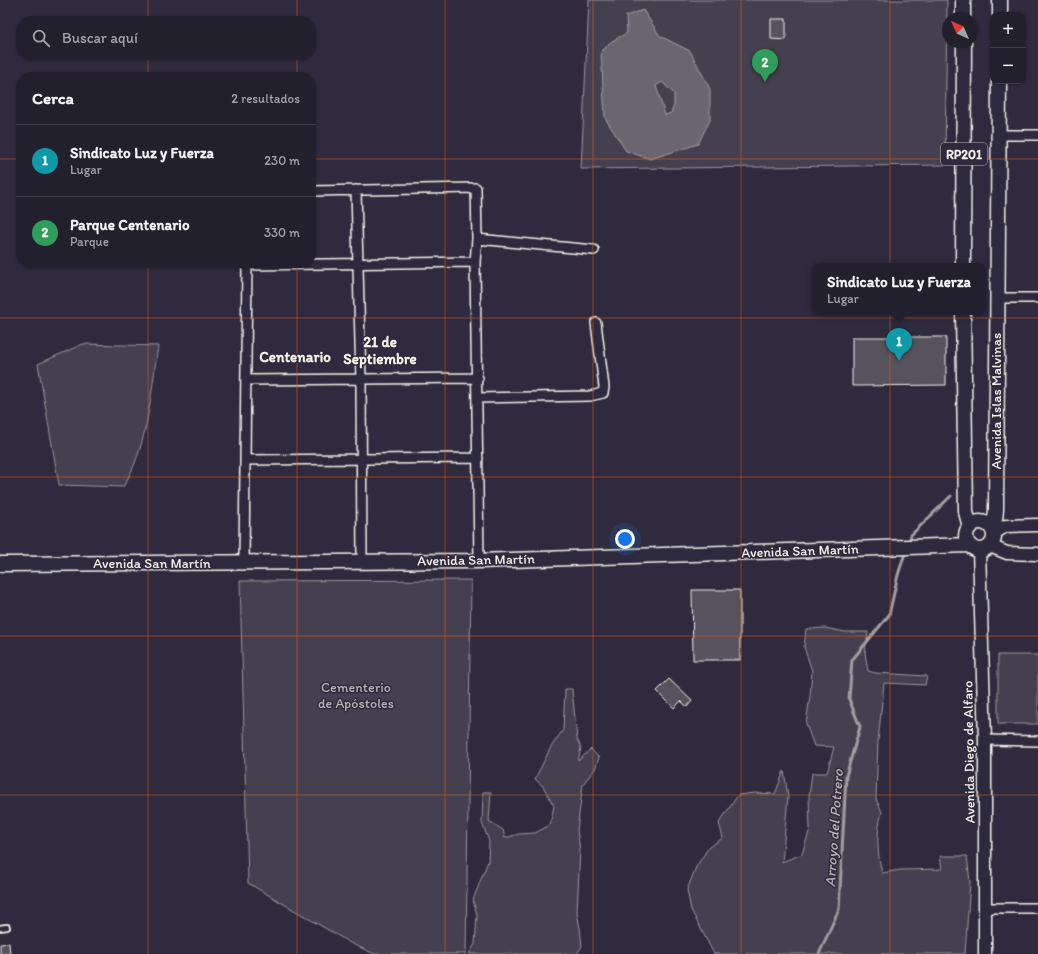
<!DOCTYPE html>
<html lang="es">
<head>
<meta charset="utf-8">
<style>
  :root { --surface:#23202e; --page:#2b2836; --text:#f1f3f6; --muted:#a3a3aa; --line:#403e4a; --accent:#ff9aa2 }
  body { margin:0; font-family:Itim,sans-serif; background:var(--page); color:var(--text) }
  .controls { position:absolute; right:12px; top:12px; display:grid; overflow:hidden; border-radius:8px; box-shadow:0 1px 3px #0004 }
  .controls button { width:36px; height:36px; display:grid; place-items:center; padding:0; border:0; border-bottom:1px solid var(--line); background:var(--surface); color:var(--text); font:20px sans-serif }
  .compass { position:absolute; left:942px; top:12px; width:36px; height:36px; border-radius:50%; background:var(--surface); box-shadow:0 1px 3px #0004; rotate:315deg }
  .you { position:absolute; left:625px; top:539px; width:14px; height:14px; margin:-10px; border:3px solid #fff; border-radius:50%; background:#1a73e8; box-shadow:0 0 0 6px #1a73e833 }
  .badge { display:grid; place-items:center; width:26px; height:26px; border-radius:50%; background:var(--accent); color:#fff; font-size:13px; font-weight:700 }
  .pin { position:absolute; translate:-50% -33px; filter:drop-shadow(0 1px 2px #0008) }
  .pin::after { content:''; position:absolute; top:21px; width:14px; height:12px; background:inherit; clip-path:polygon(0 0,100% 0,50% 100%) }
  .popup { position:absolute; left:812px; top:263px; width:174px; height:52px; box-sizing:border-box; display:grid; place-content:center; border-radius:8px; background:var(--surface); filter:drop-shadow(0 1px 3px #0005); font-size:13px; white-space:nowrap; color:var(--muted) }
  .popup b { font-size:15px; color:var(--text) }
  .popup::after { content:''; position:absolute; left:50%; top:100%; margin-left:-8px; border:8px solid transparent; border-top-color:var(--surface) }
  .list { margin:0; padding:0; list-style:none }
  h2 { display:flex; justify-content:space-between; align-items:center; height:52px; margin:0; padding:0 16px; font-size:17px }
  h2 small { font-size:13px; font-weight:400; color:var(--muted) }
  .list li { display:grid; grid-template-columns:26px 1fr auto; gap:12px; align-items:center; box-sizing:border-box; height:72px; padding:0 16px; border-top:1px solid var(--line) }
  .list b { display:block; font-size:15px; white-space:nowrap }
  .list p { margin:0; font-size:13px; white-space:nowrap; color:var(--muted) }
  .list em { font-size:13px; font-style:normal; color:var(--muted) }
  .icon { flex:none; width:22px; height:22px; fill:none; stroke:currentColor; stroke-width:2; stroke-linecap:round; stroke-linejoin:round }
  .map { position:relative; flex:none; width:1038px; height:954px; overflow:hidden }
  .search { position:absolute; background:var(--surface); box-shadow:0 1px 3px #0004; left:16px; top:16px; width:300px; height:44px; display:flex; align-items:center; gap:10px; box-sizing:border-box; padding:0 14px; border-radius:16px; color:var(--muted); font-size:15px }
  .panel { position:absolute; background:var(--surface); box-shadow:0 1px 3px #0004; left:16px; top:72px; width:300px; height:196px; border-radius:16px }
  .map>svg:first-child { display:block }
  .green { fill:#454050; stroke:#9c989c }
  .water { fill:#6a6670; stroke:#a19ea0; fill-rule:evenodd }
  .lines { fill:none; stroke-linecap:round; stroke-linejoin:round }
  .stream { stroke:#a19ea0; stroke-width:3 }
  .building { fill:#56525f; stroke:#f4f1e8 }
  .lane-casing { stroke:#f4f1e8; stroke-width:8 }
  .street-casing { stroke:#f4f1e8; stroke-width:12 }
  .secondary-casing { stroke:#f4f1e8; stroke-width:15 }
  .primary-casing { stroke:#f4f1e8; stroke-width:17 }
  .lane { stroke:#2f2a3d; stroke-width:4.5 }
  .street { stroke:#2f2a3d; stroke-width:9 }
  .secondary { stroke:#2f2a3d; stroke-width:12 }
  .primary { stroke:#2f2a3d; stroke-width:14 }
  .grid { fill:none; stroke:#e8590c; stroke-width:1; stroke-opacity:0.55 }
  .labels { text-anchor:middle; dominant-baseline:central; stroke-width:3; stroke-linejoin:round; paint-order:stroke }
  .shield { fill:#2f2a3d; stroke:#b9b5b5; stroke-width:1 }
  .shield-label { font-size:13px; font-weight:bold; fill:#f4f1e8 }
  .street-label { font-size:14px; fill:#f4f1e8; stroke:#2f2a3d }
  .park-label { font-size:14px; fill:#b7b3b3; stroke:#2f2a3d }
  .neighbourhood-label { font-size:15px; font-weight:bold; fill:#f4f1e8; stroke:#2f2a3d }
  .water-label { font-size:15px; font-style:italic; fill:#b6b2b2; stroke:#2f2a3d }
</style>
</head>
<body>
<div class="map">
<svg width="1038" height="954" viewBox="0 0 1038 954">
  <rect width="100%" height="100%" fill="#2f2a3d"/>
  <filter id="ink" filterUnits="userSpaceOnUse"><feTurbulence type="fractalNoise" baseFrequency=".025" numOctaves="2"/><feDisplacementMap in="SourceGraphic" scale="8" xChannelSelector="R" yChannelSelector="G"/><feConvolveMatrix kernelMatrix="1 2 1 2 8 2 1 2 1" color-interpolation-filters="sRGB"/></filter>
  <g filter="url(#ink)">
    <path class="green" d="M589 0H947L945 165 581 169Z
      M83 344 158 346C151 392 148 447 123 487L59 485 38 364Z
      M471 580 466 954H375L352 944 248 883 240 581Z
      M825 628 845 632H868L865 653 868 671 876 673 927 676 925 685 884 683 878 741 876 799 882 812C876 833 877 852 882 873L900 870 942 869 940 856H967L970 882 965 954H714L691 910 687 890 696 867 709 847 723 838 719 823 738 795 755 793 775 794 784 771 788 797 782 862 802 854 810 829 809 796 812 773H827L834 747 814 746 806 724 810 696 812 671 804 647 806 629Z
      M998 655H1038V724H998Z
      M565 689H572L577 739 581 748 578 761 591 749 599 758 595 769 583 784 577 830 580 850 577 913 580 928 582 946 577 954H469L475 944 477 915 473 900 488 861 489 841 482 823 483 792H491L489 821 503 830 505 838 519 834 535 833 550 825 554 806 543 786 535 779 551 747 563 730Z"/>
    <path class="water" d="M643 10 660 36 690 51 710 89V120L698 144 650 159 626 151 605 118 601 52 612 41 627 33 626 16ZM662 82 674 94V105L671 113 665 115 656 86Z"/>
    <g class="lines">
      <path class="stream" d="M909 543 911 535 951 496
        M819 954 839 909 846 776 860 727 849 699 852 660 889 615 898 575 906 550"/>
    </g>
    <path class="building" d="M771 19H786V40L771 39Z
      M852 337H946V385L852 386Z
      M692 590H740V660H693Z
      M669 679 692 701 687 707 681 701 674 708 657 691Z
      M9 943 10 954H0V944Z"/>
    <g class="lines">
      <g class="lane-casing">
        <path id="lane" d="M0 928 7 927"/>
      </g>
      <g class="street-casing">
        <path id="street" d="M998 135H1038
          M356 190 361 380 362 562
          M311 191 476 188 477 239 475 262 479 561
          M477 239 594 250
          M247 265 475 262
          M997 298H1038
          M246 380 478 378
          M478 398 590 396 603 393 604 387 596 323
          M245 460 478 458
          M244 562 247 263
          M985 740 1038 741
          M986 908H1038"/>
      </g>
      <g class="secondary-casing">
        <path id="secondary" d="M994 533 1006 526 1038 525
          M990 546 1007 553 1038 554
          M979 550 985 740V954"/>
      </g>
      <g class="primary-casing">
        <path id="primary" d="M963 0V18
          M1000 15V0
          M963 266 964 42
          M963 312 966 512 970 527
          M966 536a14 14 0 1 1 28 0a14 14 0 1 1-28 0Z
          M992 529 995 519 996 510 999 81
          M0 564 479 561 969 545"/>
      </g>
      <use href="#lane" class="lane"/>
      <use href="#street" class="street"/>
      <use href="#secondary" class="secondary"/>
      <use href="#primary" class="primary"/>
    </g>
  </g>
  <path class="grid" d="M148 0V21M297 0V21M445 0V954M593 0V954M741 0V954M890 0V954M148 55V77M297 55V77M0 159H21M311 159H1038M148 263V954M297 263V954M0 318H1038M0 477H1038M0 636H1038M0 795H1038"/>
  <g class="labels">
    <rect class="shield" x="941" y="143" width="46" height="22" rx="3"/>
    <g class="shield-label">
      <text x="964" y="154">RP201</text>
    </g>
    <g class="street-label">
      <text transform="translate(996 401) rotate(-90)">Avenida Islas Malvinas</text>
      <text transform="translate(800 551) rotate(-2)">Avenida San Martín</text>
      <text transform="translate(476 560) rotate(-1)">Avenida San Martín</text>
      <text x="152" y="563">Avenida San Martín</text>
      <text transform="translate(969 752) rotate(-91)">Avenida Diego de Alfaro</text>
    </g>
    <g class="park-label">
      <text x="356" y="687">Cementerio<tspan x="356" dy="16">de Apóstoles</tspan></text>
    </g>
    <g class="neighbourhood-label">
      <text x="380" y="342">21 de<tspan x="380" dy="17">Septiembre</tspan></text>
      <text x="295" y="357">Centenario</text>
    </g>
    <g class="water-label">
      <text transform="translate(834 828) rotate(-86)">Arroyo del Potrero</text>
    </g>
  </g>
</svg>
<div class="controls">
<button>+</button>
<button>−</button>
</div>
<svg class="compass" viewBox="-18 -18 36 36"><path d="M0-13l5 13h-10z" fill="#e53935"/><path d="M0 13l5-13h-10z" fill="#a3a3aa"/></svg>
<div class="you"></div>
<div class="pin badge" style="left:899px;top:361px;background:#0f9aa8">1</div>
<div class="popup"><b>Sindicato Luz y Fuerza</b>Lugar</div>
<div class="pin badge" style="left:765px;top:82px;background:#2e9e5b">2</div>
<div class="search"><svg class="icon" aria-label="search" viewBox="0 0 24 24"><circle cx="10" cy="10" r="6"/><path d="M15 15l6 6"/></svg>Buscar aquí</div>
<section class="panel">
<h2>Cerca<small>2 resultados</small></h2>
<ul class="list">
<li><span class="badge" style="background:#0f9aa8">1</span><div><b>Sindicato Luz y Fuerza</b><p>Lugar</p></div><em>230 m</em></li>
<li><span class="badge" style="background:#2e9e5b">2</span><div><b>Parque Centenario</b><p>Parque</p></div><em>330 m</em></li>
</ul>
</section>
</div>
</body>
</html>
